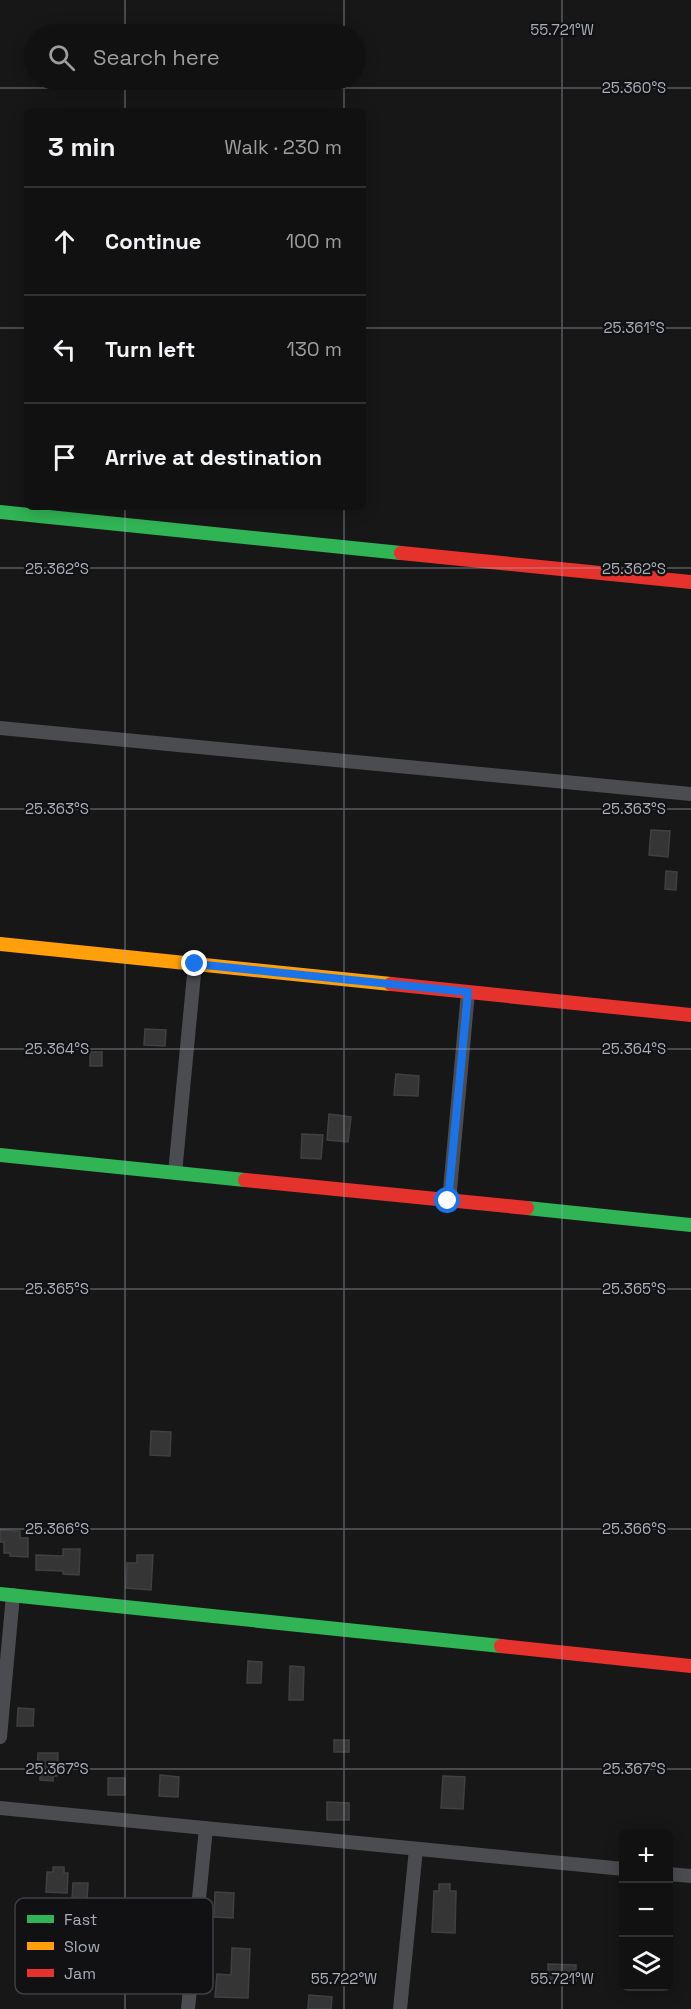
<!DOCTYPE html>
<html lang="en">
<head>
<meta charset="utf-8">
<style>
  :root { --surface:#111; --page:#1e1f1f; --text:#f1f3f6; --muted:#9c9d9f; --line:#303131 }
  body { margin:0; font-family:"Space Grotesk",sans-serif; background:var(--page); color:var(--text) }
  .controls { position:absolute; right:18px; bottom:18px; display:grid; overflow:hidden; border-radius:9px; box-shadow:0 3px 15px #0003 }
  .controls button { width:54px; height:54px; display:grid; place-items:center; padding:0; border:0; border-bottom:2px solid var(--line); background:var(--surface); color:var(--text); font:30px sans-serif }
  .stop { position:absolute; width:18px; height:18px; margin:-14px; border:4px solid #1a73e8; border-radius:50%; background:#fff }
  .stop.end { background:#1a73e8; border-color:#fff; box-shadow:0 2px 6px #0008 }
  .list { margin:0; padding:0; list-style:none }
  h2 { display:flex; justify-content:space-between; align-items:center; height:78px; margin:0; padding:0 24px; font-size:26px }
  h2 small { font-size:20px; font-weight:400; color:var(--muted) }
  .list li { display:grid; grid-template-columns:39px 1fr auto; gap:18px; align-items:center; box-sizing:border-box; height:108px; padding:0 24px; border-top:2px solid var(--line) }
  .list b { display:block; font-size:22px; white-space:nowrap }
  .list em { font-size:20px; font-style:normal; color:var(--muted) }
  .icon { flex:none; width:33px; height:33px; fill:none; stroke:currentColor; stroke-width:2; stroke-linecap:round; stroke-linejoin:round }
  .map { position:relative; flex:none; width:691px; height:2009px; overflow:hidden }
  .search { position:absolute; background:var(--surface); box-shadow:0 3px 15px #0003; left:24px; top:24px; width:342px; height:66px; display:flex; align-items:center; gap:15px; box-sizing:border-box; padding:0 21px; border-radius:33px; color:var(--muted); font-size:22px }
  .panel { position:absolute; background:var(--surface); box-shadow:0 3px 15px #0003; left:24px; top:108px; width:342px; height:402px; border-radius:9px }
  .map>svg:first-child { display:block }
  .building { fill:#353536; stroke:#3f4043; stroke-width:1.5 }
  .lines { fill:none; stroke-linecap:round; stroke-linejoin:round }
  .street { stroke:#4b4c50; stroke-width:14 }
  .fast { stroke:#30b455; stroke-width:14 }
  .slow { stroke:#ff9f0a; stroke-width:14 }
  .jam { stroke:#e5322d; stroke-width:14 }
  .route { stroke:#1a73e8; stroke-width:8 }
  .ticks { fill:none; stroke:#a8adb8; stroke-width:1.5; stroke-opacity:0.45 }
  .key { fill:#111113; stroke:#3e4045; stroke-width:1.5 }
  .key-label { font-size:16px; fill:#a8adb8 }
  .ticks-label { font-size:15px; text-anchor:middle; fill:#a8adb8; stroke:#111113; stroke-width:4.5; stroke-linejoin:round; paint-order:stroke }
</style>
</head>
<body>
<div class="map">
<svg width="691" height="2009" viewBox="0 0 691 2009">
  <rect width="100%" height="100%" fill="#171717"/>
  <path class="building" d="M651 830 670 831 668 857 649 855Z
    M666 871 677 872 676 890 665 889Z
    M145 1029 166 1030 165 1046 144 1045Z
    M90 1052H102V1066H90Z
    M396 1074 419 1076 418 1096 394 1095Z
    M329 1114 351 1117 348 1142 327 1140Z
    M302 1134 323 1135 321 1159 301 1158Z
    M151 1431 171 1432 170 1456 150 1455Z
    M0 1530 20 1531V1538H28V1557L10 1556V1553H4V1542H0Z
    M63 1549H80L79 1575 63 1574V1571L36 1570V1555L63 1556Z
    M137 1555H153L151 1590 126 1588 127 1563H137Z
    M248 1661 262 1662 261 1683H247Z
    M290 1666 304 1667 303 1700H289Z
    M18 1708 34 1709 33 1726H17Z
    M334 1740H349V1752H334Z
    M38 1753H58L57 1776H53V1781L40 1780V1775H37Z
    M160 1775 179 1777 178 1797 159 1796Z
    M443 1776 465 1777 463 1809 441 1808Z
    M108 1778H125V1795H108Z
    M327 1802 349 1803V1820H327Z
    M53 1867H64V1873H68L67 1893 46 1892 47 1872H53Z
    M73 1883H88L87 1900 72 1899Z
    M439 1884H450V1891H456L455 1933 432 1932 434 1891H439Z
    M215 1892 234 1893 233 1918 214 1917Z
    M232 1948 250 1949 248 1998 215 1997 217 1974 231 1975Z
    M548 1964 576 1965V1981L548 1980Z
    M309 1995 332 1997 331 2009H308Z"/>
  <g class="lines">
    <path class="street" d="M0 728 691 794
      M175 1173 195 964
      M449 1201 468 992
      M0 1737 13 1595
      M0 1808 624 1869
      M668 1874 691 1876
      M188 2009 206 1828
      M400 2009 416 1849"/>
    <path class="fast" d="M0 512 401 553
      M0 1155 245 1180
      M527 1208 691 1225
      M0 1594 501 1646"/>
    <path class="slow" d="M0 944 391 984"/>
    <path class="jam" d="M401 553 691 582
      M391 984 691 1015
      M245 1180 527 1208
      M501 1646 691 1666"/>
  </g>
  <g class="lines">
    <path class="route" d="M195 964 468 992 448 1201"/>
  </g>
  <path class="ticks" d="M125 0V34M344 0V34M562 0V2009M125 80V111M344 80V111M0 88H691M0 328H27M363 328H691M125 507V2009M344 507V2009M0 568H691M0 809H691M0 1049H691M0 1289H691M0 1529H691M0 1769H691"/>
  <rect x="15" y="1898" width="198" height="96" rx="9" class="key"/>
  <rect x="27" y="1915" width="27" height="8" fill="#30b455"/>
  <rect x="27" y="1942" width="27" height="8" fill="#ff9f0a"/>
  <rect x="27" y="1969" width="27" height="8" fill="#e5322d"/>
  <g class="key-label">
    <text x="64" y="1925">Fast</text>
    <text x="64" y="1952">Slow</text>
    <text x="64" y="1979">Jam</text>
  </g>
  <g class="ticks-label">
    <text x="562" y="35">55.721°W</text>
    <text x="634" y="93">25.360°S</text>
    <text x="634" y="333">25.361°S</text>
    <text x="57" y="574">25.362°S</text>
    <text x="634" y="574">25.362°S</text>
    <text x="57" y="814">25.363°S</text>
    <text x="634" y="814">25.363°S</text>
    <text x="57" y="1054">25.364°S</text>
    <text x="634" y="1054">25.364°S</text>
    <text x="57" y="1294">25.365°S</text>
    <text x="634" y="1294">25.365°S</text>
    <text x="57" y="1534">25.366°S</text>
    <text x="634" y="1534">25.366°S</text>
    <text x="57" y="1774">25.367°S</text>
    <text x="634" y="1774">25.367°S</text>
    <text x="344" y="1984">55.722°W</text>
    <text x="562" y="1984">55.721°W</text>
  </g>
</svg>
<div class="controls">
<button>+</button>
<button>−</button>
<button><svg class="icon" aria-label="layers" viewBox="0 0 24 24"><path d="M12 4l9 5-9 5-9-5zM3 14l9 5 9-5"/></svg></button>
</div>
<div class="stop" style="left:448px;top:1201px"></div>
<div class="stop end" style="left:195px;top:964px"></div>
<div class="search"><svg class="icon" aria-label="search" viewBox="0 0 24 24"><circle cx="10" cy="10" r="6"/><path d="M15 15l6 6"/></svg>Search here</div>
<section class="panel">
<h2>3 min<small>Walk · 230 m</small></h2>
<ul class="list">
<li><svg class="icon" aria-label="ahead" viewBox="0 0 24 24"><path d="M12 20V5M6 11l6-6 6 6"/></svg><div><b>Continue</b></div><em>100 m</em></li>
<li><svg class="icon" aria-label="left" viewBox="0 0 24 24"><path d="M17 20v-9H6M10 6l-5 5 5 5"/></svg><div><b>Turn left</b></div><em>130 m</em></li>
<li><svg class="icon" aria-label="arrive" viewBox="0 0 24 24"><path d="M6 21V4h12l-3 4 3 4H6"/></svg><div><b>Arrive at destination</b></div></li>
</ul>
</section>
</div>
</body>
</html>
